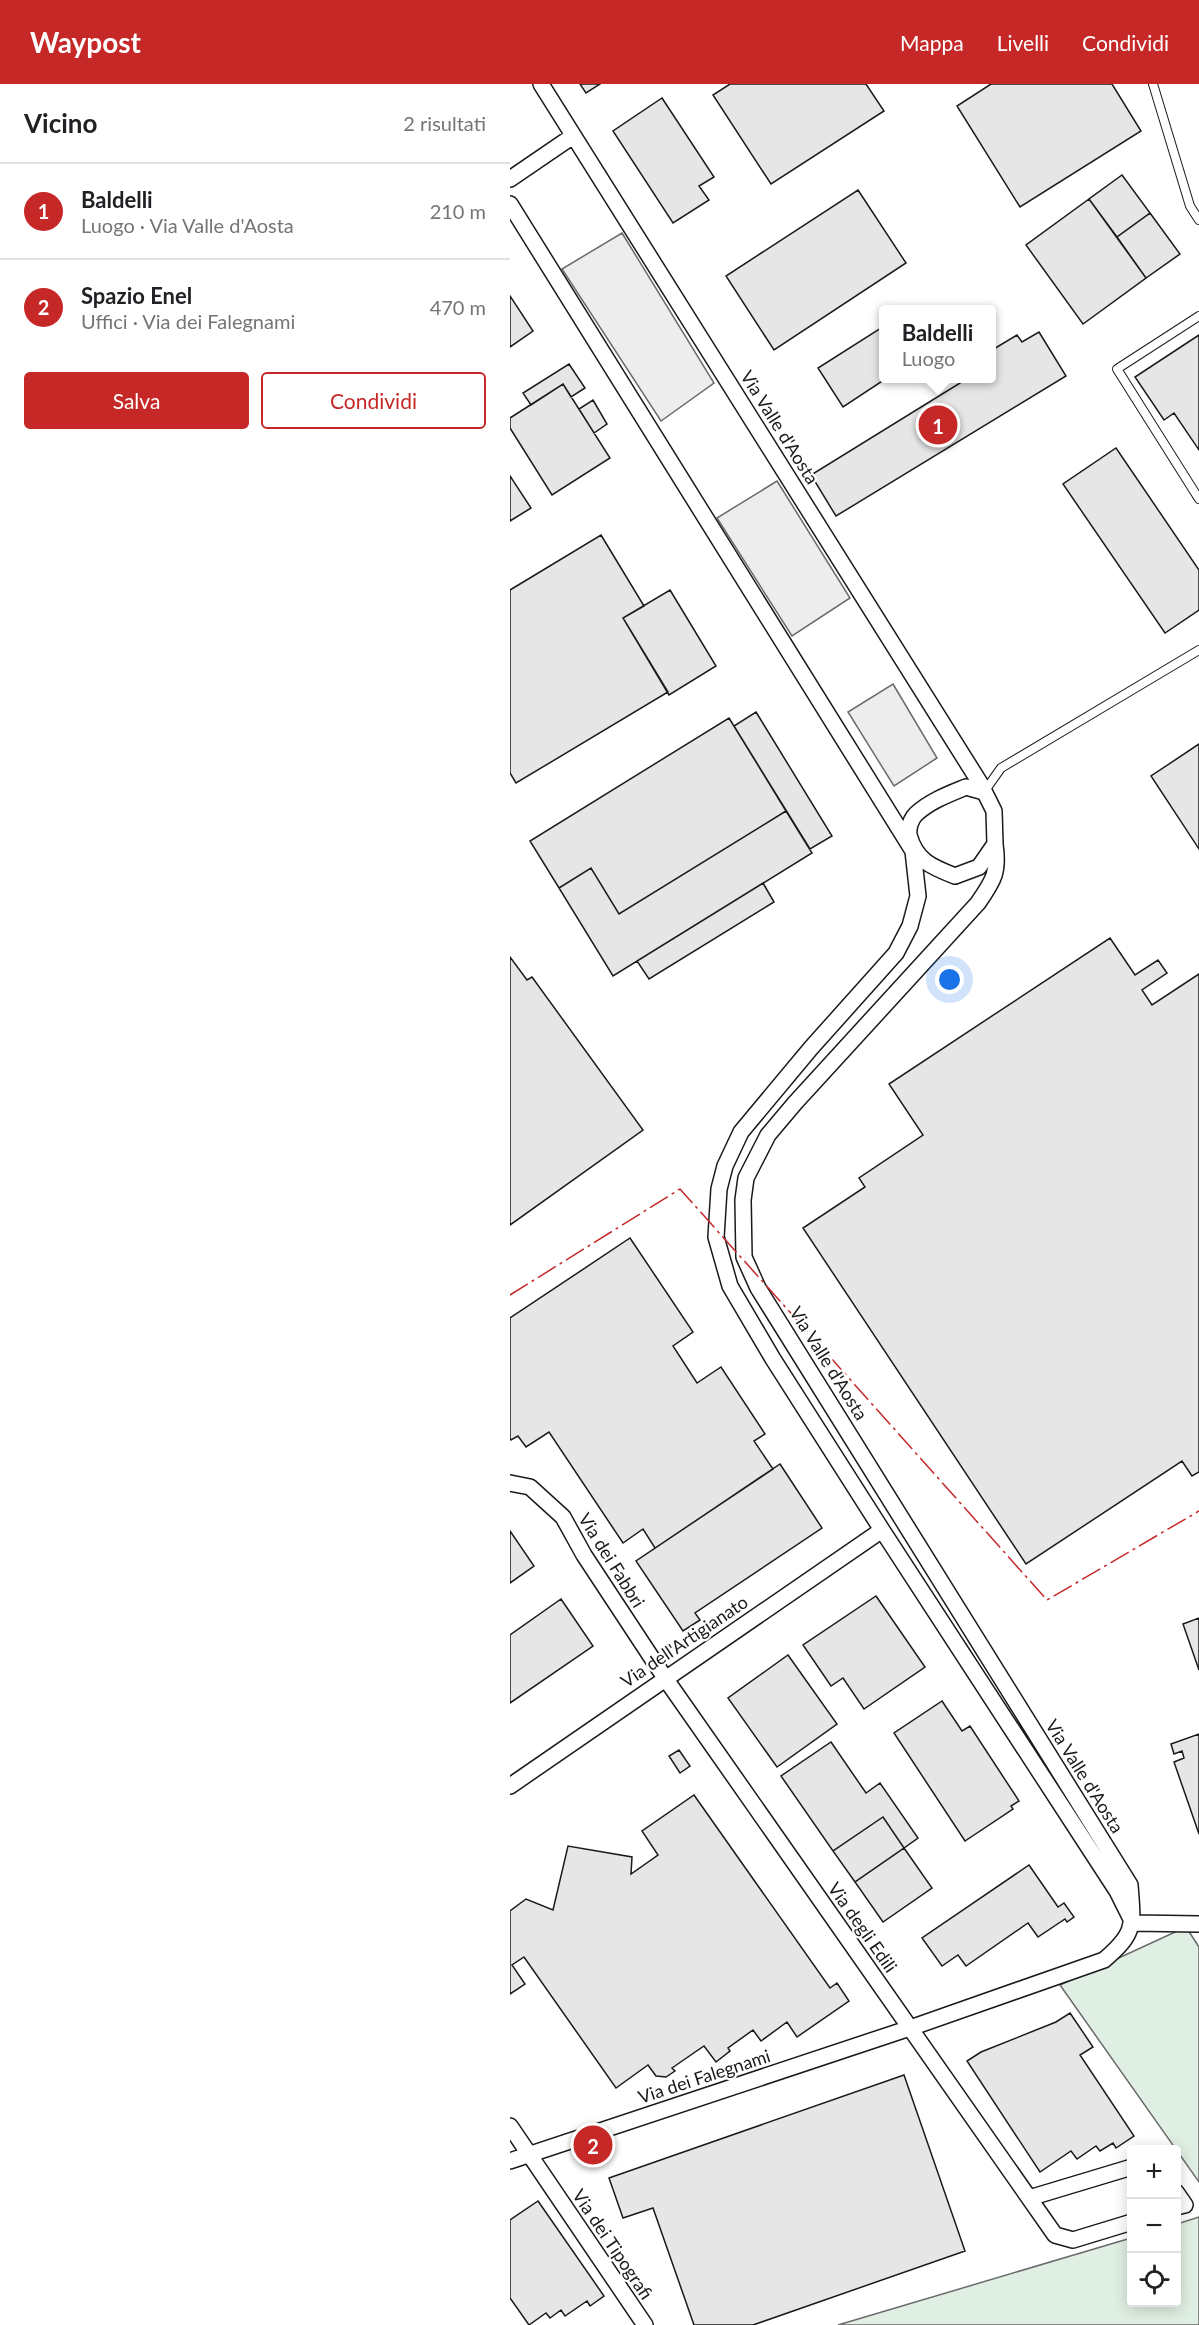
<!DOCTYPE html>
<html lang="it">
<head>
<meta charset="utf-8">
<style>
  :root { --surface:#fff; --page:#f6f6f6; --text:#202124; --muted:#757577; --line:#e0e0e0; --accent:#c62828 }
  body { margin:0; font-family:Lato,sans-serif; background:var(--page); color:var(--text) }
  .controls { position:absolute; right:18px; bottom:18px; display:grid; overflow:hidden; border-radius:6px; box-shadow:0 3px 15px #0003 }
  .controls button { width:54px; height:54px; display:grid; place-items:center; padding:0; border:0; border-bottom:2px solid var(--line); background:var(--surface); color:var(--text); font:30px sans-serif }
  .you { position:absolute; left:440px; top:896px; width:21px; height:21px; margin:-15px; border:4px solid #fff; border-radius:50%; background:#1a73e8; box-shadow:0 0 0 9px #1a73e833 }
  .badge { display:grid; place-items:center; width:39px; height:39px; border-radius:50%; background:var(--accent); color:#fff; font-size:20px; font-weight:700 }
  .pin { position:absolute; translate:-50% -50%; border:3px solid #fff; box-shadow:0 2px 6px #0006 }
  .popup { position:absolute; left:369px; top:221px; width:117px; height:78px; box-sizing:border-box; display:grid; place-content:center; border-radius:6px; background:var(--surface); filter:drop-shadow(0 2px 4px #0005); font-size:20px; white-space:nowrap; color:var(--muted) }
  .popup b { font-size:22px; color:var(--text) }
  .popup::after { content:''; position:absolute; left:50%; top:100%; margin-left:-12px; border:12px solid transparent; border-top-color:var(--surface) }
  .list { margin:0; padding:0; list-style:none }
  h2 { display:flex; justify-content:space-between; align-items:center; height:78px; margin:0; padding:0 24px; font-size:26px }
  h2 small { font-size:20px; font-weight:400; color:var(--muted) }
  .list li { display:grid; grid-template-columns:39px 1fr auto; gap:18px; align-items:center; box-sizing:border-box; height:96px; padding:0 24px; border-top:2px solid var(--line) }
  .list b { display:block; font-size:22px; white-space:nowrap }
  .list p { margin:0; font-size:20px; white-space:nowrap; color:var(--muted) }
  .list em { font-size:20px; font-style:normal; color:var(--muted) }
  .actions { display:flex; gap:12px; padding:18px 24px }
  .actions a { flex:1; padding:14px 0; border:2px solid var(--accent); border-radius:6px; text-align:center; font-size:21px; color:var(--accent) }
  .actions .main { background:var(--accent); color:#fff }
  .icon { flex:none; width:33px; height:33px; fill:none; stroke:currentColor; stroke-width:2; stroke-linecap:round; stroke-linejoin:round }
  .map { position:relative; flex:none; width:689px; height:2241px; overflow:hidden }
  header { display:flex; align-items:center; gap:36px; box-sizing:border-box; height:84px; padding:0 30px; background:var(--accent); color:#fff }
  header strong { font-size:28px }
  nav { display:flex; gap:33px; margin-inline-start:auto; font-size:21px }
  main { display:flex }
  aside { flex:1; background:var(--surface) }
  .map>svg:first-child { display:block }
  .green { fill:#e0efe3; stroke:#6a6a6a; stroke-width:1.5 }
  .parking { fill:#ededed; stroke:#6a6a6a; stroke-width:1.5 }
  .building { fill:#e6e6e6; stroke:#1a1a1a; stroke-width:1.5 }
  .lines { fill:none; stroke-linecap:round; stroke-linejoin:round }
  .service-casing { stroke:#1a1a1a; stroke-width:10 }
  .minor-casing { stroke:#1a1a1a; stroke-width:18 }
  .service { stroke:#fff; stroke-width:8 }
  .minor { stroke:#fff; stroke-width:15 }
  .power { stroke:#c62828; stroke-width:1.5; stroke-dasharray:21 4.5 3 4.5; stroke-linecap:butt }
  .labels { text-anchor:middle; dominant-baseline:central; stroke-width:4.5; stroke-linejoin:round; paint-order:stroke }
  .street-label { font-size:18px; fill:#1a1a1a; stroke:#fff }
</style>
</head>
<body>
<header>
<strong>Waypost</strong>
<nav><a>Mappa</a><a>Livelli</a><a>Condividi</a></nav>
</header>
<main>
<aside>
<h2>Vicino<small>2 risultati</small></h2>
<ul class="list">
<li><span class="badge">1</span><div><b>Baldelli</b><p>Luogo · Via Valle d'Aosta</p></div><em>210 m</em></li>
<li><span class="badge">2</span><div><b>Spazio Enel</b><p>Uffici · Via dei Falegnami</p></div><em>470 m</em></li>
</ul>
<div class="actions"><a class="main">Salva</a><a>Condividi</a></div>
</aside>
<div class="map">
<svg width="689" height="2241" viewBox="0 0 689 2241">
  <rect width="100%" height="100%" fill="#fff"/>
  <path class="green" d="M676 1843 689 1863V2098L550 1901Z
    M689 2133V2241H328L621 2154 622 2218H666L667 2140Z"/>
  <path class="parking" d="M112 149 204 299 151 337 52 185Z
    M267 397 340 514 282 552 207 434Z
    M383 600 427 674 384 702 338 628Z"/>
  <path class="building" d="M70 0H90L76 9Z
    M220 0H356L374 27 261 100 203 11Z
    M481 0H602L631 47 510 123 447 22Z
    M152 14 204 93 189 102 199 116 163 139 103 47Z
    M612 91 640 129 607 153 579 115Z
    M348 106 396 179 264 266 216 192Z
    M579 115 636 194 573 240 516 161Z
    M640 129 670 170 636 194 607 153Z
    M0 212 23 247 0 263Z
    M374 242V294H377L333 323 308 284Z
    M529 248 556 292 326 432 301 391 458 294H482V266L507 251 512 258Z
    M689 251V366L664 329 654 336 625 293Z
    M59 280 75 304 61 313 53 300 21 321 13 309Z
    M53 300 100 374 42 411 0 344V334Z
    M83 316 97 340 84 349 69 325Z
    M606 364 689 486V526L655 549 553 400Z
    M0 392 21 424 0 437Z
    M91 451 134 522 113 534 158 608 6 699 0 689V506Z
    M160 506 206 582 159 611 113 534Z
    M246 628 322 752 300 765 224 642Z
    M219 634 276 727 109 830 81 784 49 804 20 757Z
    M689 660V765L641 692Z
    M276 727 302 769 103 892 49 804 81 784 109 830Z
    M253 799 264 818 139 895 127 877Z
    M600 854 625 891 648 876 657 889 632 906 642 921 689 890V1388L682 1392 672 1377 516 1480 293 1144 355 1103 349 1094 413 1051 379 1000Z
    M0 873 17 896 22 893 133 1046 0 1141Z
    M120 1154 183 1248 163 1262 187 1299 211 1283 255 1350 244 1357 263 1385 145 1464 133 1445 113 1459 39 1348 16 1363 8 1352 1 1356 0 1354V1234Z
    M270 1380 312 1444 185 1529 190 1536 173 1547 126 1477Z
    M0 1447 24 1482 0 1499Z
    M366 1512 415 1583 354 1625 333 1594 321 1602 293 1561Z
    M51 1515 83 1562 0 1619V1551Z
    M689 1534V1586L673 1540Z
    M278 1571 327 1640 267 1683 218 1614Z
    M432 1617 452 1647 460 1642 509 1717 501 1722 503 1725 455 1757 384 1649Z
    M689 1650V1750L664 1678 674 1674 672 1667 664 1670 661 1660Z
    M321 1658 356 1709 370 1699 408 1754 394 1764 373 1733 323 1767 271 1692Z
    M169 1666 180 1682 170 1689 159 1672Z
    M184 1711 320 1904 327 1899 339 1917 287 1953 277 1938 251 1957 243 1946 218 1964 220 1967 206 1978 194 1962 162 1984 165 1987 156 1993 146 1992 138 1981 106 2004 14 1873 2 1881 15 1900 0 1910V1827L16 1815 43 1826 58 1762 122 1773 121 1790 148 1771 132 1747Z
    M373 1733 394 1764 345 1798 323 1767Z
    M394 1764 422 1804 373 1838 345 1798Z
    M519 1781 548 1823 554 1819 564 1833 557 1838 555 1835 528 1853 518 1839 456 1882 448 1871 432 1882 412 1854Z
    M560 1929 583 1963 570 1971 624 2052 606 2064 603 2059 590 2067 586 2062 567 2075 561 2067 530 2088 457 1977 471 1968 546 1938Z
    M394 1991 455 2167 243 2241H184L143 2124 113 2134 99 2094Z
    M28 2117 94 2212 80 2222 77 2217 55 2232 51 2226 40 2234 36 2229 19 2241 0 2214V2136Z"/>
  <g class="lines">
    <g class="service-casing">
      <path id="service" d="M643 0 680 122 689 136
        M689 232 607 285 689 415
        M474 708 491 684 689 566"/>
    </g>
    <g class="minor-casing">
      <path id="minor" d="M31 0 470 699 484 727 485 760 469 783 445 792C422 783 406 777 399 751 398 744 401 735 406 730 420 717 439 710 456 703L474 708
        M0 95 63 52
        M0 120 403 767 408 812 400 842 386 869 301 964 231 1048 215 1082 209 1105 206 1153 220 1202 263 1275 372 1446 607 1807 623 1839
        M0 1399 20 1403 53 1433 74 1471 155 1594 545 2151 563 2156 622 2138
        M0 1702 372 1446
        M623 1839 689 1840
        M0 2042 135 2241
        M0 2077 400 1944 594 1876C626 1849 623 1841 620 1801L248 1204 234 1173 233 1116 236 1094 258 1051 285 1019 468 819C484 796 489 788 485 760
        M666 2108 675 2121 666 2123
        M519 2114 622 2083"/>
    </g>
    <use href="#service" class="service"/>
    <use href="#minor" class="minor"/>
    <path class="power" d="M0 1211 170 1105 537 1516 689 1427"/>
  </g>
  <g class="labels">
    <g class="street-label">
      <text transform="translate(270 343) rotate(58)">Via Valle d'Aosta</text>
      <text transform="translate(319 1279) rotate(58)">Via Valle d'Aosta</text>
      <text transform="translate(102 1476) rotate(58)">Via dei Fabbri</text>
      <text transform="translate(174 1557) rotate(-34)">Via dell'Artigianato</text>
      <text transform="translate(575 1692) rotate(58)">Via Valle d'Aosta</text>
      <text transform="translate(353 1843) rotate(55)">Via degli Edili</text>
      <text transform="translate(194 1992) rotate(-18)">Via dei Falegnami</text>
      <text transform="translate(103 2160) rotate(56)">Via dei Tipografi</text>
    </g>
  </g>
</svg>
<div class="controls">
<button>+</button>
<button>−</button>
<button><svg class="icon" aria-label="locate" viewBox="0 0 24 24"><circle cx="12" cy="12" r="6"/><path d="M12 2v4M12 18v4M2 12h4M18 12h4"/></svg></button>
</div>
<div class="you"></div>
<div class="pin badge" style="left:428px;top:341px">1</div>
<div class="popup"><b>Baldelli</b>Luogo</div>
<div class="pin badge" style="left:83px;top:2061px">2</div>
</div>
</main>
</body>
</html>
